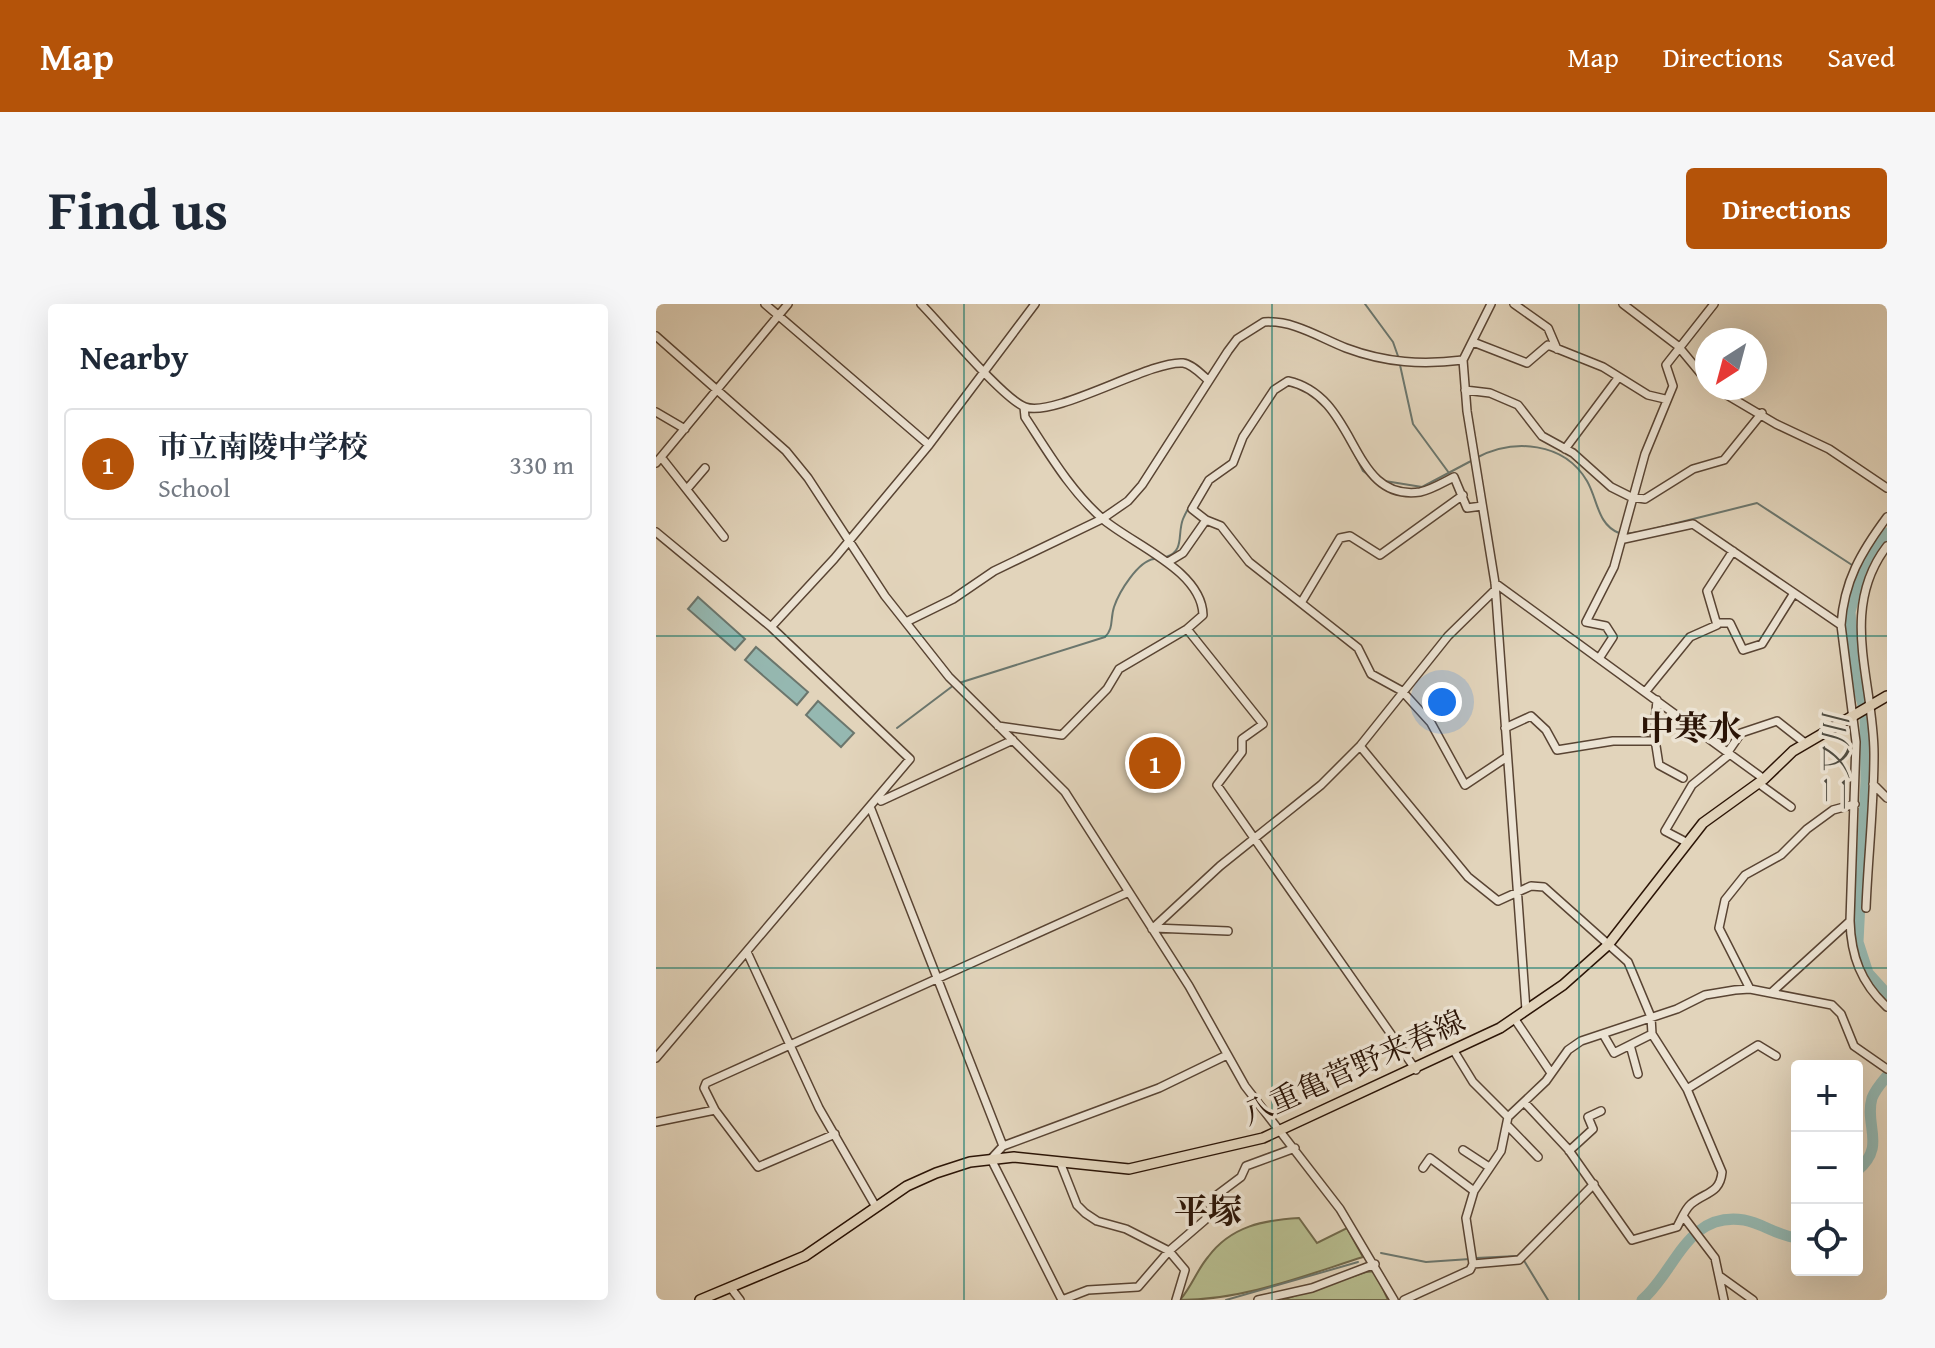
<!DOCTYPE html>
<html lang="en">
<head>
<meta charset="utf-8">
<style>
  :root { --surface:#fff; --page:#f6f6f7; --text:#1f2937; --muted:#747a83; --line:#e0e1e3; --accent:#b45309 }
  body { margin:0; font-family:"Gentium Book Plus","Noto Serif JP",serif; background:var(--page); color:var(--text) }
  .controls { position:absolute; right:24px; bottom:24px; display:grid; overflow:hidden; border-radius:8px; box-shadow:0 8px 32px #0002 }
  .controls button { width:72px; height:72px; display:grid; place-items:center; padding:0; border:0; border-bottom:2px solid var(--line); background:var(--surface); color:var(--text); font:40px sans-serif }
  .compass { position:absolute; left:1039px; top:24px; width:72px; height:72px; border-radius:50%; background:var(--surface); box-shadow:0 8px 32px #0002; rotate:216deg }
  .you { position:absolute; left:786px; top:398px; width:28px; height:28px; margin:-20px; border:6px solid #fff; border-radius:50%; background:#1a73e8; box-shadow:0 0 0 12px #1a73e833 }
  .badge { display:grid; place-items:center; width:52px; height:52px; border-radius:50%; background:var(--accent); color:#fff; font-size:26px; font-weight:700 }
  .pin { position:absolute; translate:-50% -50%; border:4px solid #fff; box-shadow:0 2px 8px #0006 }
  .list { margin:0; padding:0; list-style:none }
  h2 { display:flex; justify-content:space-between; align-items:center; height:104px; margin:0; padding:0 32px; font-size:34px }
  h2 small { font-size:26px; font-weight:400; color:var(--muted) }
  .list li { display:grid; grid-template-columns:52px 1fr auto; gap:24px; align-items:center; box-sizing:border-box; height:112px; margin:0 16px 16px; padding:0 16px; border:2px solid var(--line); border-radius:8px }
  .list b { display:block; font-size:30px; white-space:nowrap }
  .list p { margin:0; font-size:26px; white-space:nowrap; color:var(--muted) }
  .list em { font-size:26px; font-style:normal; color:var(--muted) }
  .icon { flex:none; width:44px; height:44px; fill:none; stroke:currentColor; stroke-width:2; stroke-linecap:round; stroke-linejoin:round }
  .map { position:relative; flex:none; width:1231px; height:996px; overflow:hidden; border-radius:8px }
  header { display:flex; align-items:center; gap:48px; box-sizing:border-box; height:112px; padding:0 40px; background:var(--accent); color:#fff }
  header strong { font-size:38px }
  nav { display:flex; gap:44px; margin-inline-start:auto; font-size:28px }
  .intro { display:flex; align-items:center; justify-content:space-between; box-sizing:border-box; height:192px; padding:0 48px }
  h1 { margin:0; font-size:56px }
  .button { padding:20px 36px; border-radius:8px; background:var(--accent); color:#fff; font-size:28px; font-weight:700 }
  main { display:flex; gap:48px; padding:0 48px }
  aside { flex:1; background:var(--surface); border-radius:8px; box-shadow:0 8px 32px #0002 }
  .map>svg:first-child { display:block }
  .green { fill:#b6bc8e; stroke:#70684a; stroke-width:2 }
  .water { fill:#95b8b1; stroke:#6b766d; stroke-width:2 }
  .lines { fill:none; stroke-linecap:round; stroke-linejoin:round }
  .stream { stroke:#6b766d; stroke-width:2 }
  .river { stroke:#95b8b1; stroke-width:11 }
  .minor-casing { stroke:#594433; stroke-width:10 }
  .major-casing { stroke:#2b1406; stroke-width:12 }
  .minor { stroke:#ece3d3; stroke-width:7 }
  .major { stroke:#e2d4bb; stroke-width:9 }
  .grid { fill:none; stroke:#0f766e; stroke-width:2; stroke-opacity:0.55 }
  .labels { text-anchor:middle; dominant-baseline:central; stroke-width:7; stroke-linejoin:round; paint-order:stroke }
  .street-label { font-size:30px; fill:#2b1406; stroke:#ece3d3 }
  .water-label { font-size:32px; font-style:italic; fill:#504d42; stroke:#ece3d3 }
  .quarter-label { font-size:34px; font-weight:bold; fill:#2b1406; stroke:#ece3d3 }
</style>
</head>
<body>
<header>
<strong>Map</strong>
<nav><a>Map</a><a>Directions</a><a>Saved</a></nav>
</header>
<div class="intro"><h1>Find us</h1><a class="button">Directions</a></div>
<main>
<aside>
<h2>Nearby<small></small></h2>
<ul class="list">
<li><span class="badge">1</span><div><b>市立南陵中学校</b><p>School</p></div><em>330 m</em></li>
</ul>
</aside>
<div class="map">
<svg width="1231" height="996" viewBox="0 0 1231 996">
  <rect width="100%" height="100%" fill="#e2d4bb"/>
  <filter id="stains"><feTurbulence type="fractalNoise" baseFrequency=".0025" numOctaves="4"/><feColorMatrix values="0 0 0 0 .2 0 0 0 0 .09 0 0 0 0 .02 0 0 0 .5 -.17"/></filter>
  <radialGradient id="worn" r=".72"><stop offset=".6" stop-color="#630" stop-opacity="0"/><stop offset="1" stop-color="#630" stop-opacity=".3"/></radialGradient>
  <path class="green" d="M643 914 661 939 691 924 707 953C647 972 588 996 524 996 536 982 541 966 552 953 575 922 608 916 643 914Z
    M719 967 732 996H626L710 968Z"/>
  <path class="water" d="M42 293 89 335 79 346 32 305Z
    M100 343 152 388 141 401 89 356Z
    M162 397 198 429 185 443 150 411Z"/>
  <g class="lines">
    <path class="stream" d="M709 0 737 38 743 55
      M744 61 757 120 793 169
      M607 97 614 86
      M697 147 707 167 719 176
      M820 154C858 134 908 138 931 177 942 196 941 220 963 229
      M729 177 766 183 815 157
      M997 225 1101 199 1196 261
      M969 230 990 227
      M510 253C529 247 521 230 527 215 532 203 540 192 546 180
      M303 379 449 333C458 324 454 315 458 303 463 288 482 257 498 255
      M241 424 298 381
      M725 949 770 958 814 955
      M820 954 861 952
      M867 955 892 996
      M570 996 702 958"/>
    <path class="river" d="M1231 229 1205 267 1194 308 1199 372 1209 408 1210 477 1202 638 1212 669 1231 690
      M1201 867C1231 842 1208 822 1216 794 1219 786 1226 778 1231 772
      M986 996C1020 967 1031 907 1088 916 1106 919 1122 932 1141 934"/>
    <g class="minor-casing">
      <path id="minor" d="M109 0 273 141
        M265 0C285 20 347 95 369 103 399 114 495 56 527 59 536 60 546 71 552 76
        M835 0 807 56 811 107 839 279 870 706
        M858 0 892 24 901 45
        M967 0 1022 42 1051 77
        M0 32 130 147 152 174 229 292 293 373 409 488 533 682 589 782 684 905 738 996
        M817 38 871 59 892 41 947 63 992 91 1009 95
        M1059 84 1120 120 1173 145 1231 184
        M809 86 834 89 862 101 886 132 917 149 955 183 975 193 989 195 1037 165 1068 156 1106 109
        M0 108 29 125
        M909 145 962 74
        M5 153 68 233
        M0 159 132 0
        M31 185 49 164
        M550 216 536 205 553 176 577 159 587 133 618 86 632 77C704 93 692 198 764 188 775 186 788 178 798 173L811 204 826 202
        M0 228 115 323 254 455 0 754
        M968 235 1037 220 1185 321 1200 438 1194 617 1115 689
        M512 258 527 249 550 216 565 222 593 258 702 344 715 370 746 387 775 419 809 481 851 453
        M839 279 1108 475
        M645 299 684 234 694 232 724 251 807 191
        M250 318 297 295 338 267 446 215 472 197 486 181 572 47 581 35 608 18C638 16 664 34 690 44 730 59 767 61 807 56
        M1061 319H1074L1087 346 1106 340 1138 289
        M1185 321C1188 277 1205 248 1231 213
        M115 323 178 255 273 141 379 0
        M531 325 607 420 586 435V448L561 481 760 766
        M944 353 957 333 950 322 930 318 958 263 989 150 1017 82 1010 61 1058 0
        M990 387 1034 333 1061 321 1051 287 1077 247
        M1001 396 998 429 1003 461 1027 474
        M342 422 406 431 451 385 463 365 531 325 547 311C546 267 478 241 448 216 415 188 392 148 369 113L368 103
        M849 424 875 412 890 426 901 446 957 437H1000
        M704 442 812 573 842 597 875 582 888 583 972 658 995 713 996 730 1031 785 1066 868C1064 890 1049 888 1035 900 1029 905 1025 916 1021 923L976 936 912 845 868 798
        M1072 448 1085 429 1121 417 1149 439
        M1102 479 1135 503
        M1217 480 1231 494
        M225 497 357 436
        M215 505 347 842
        M1030 538 1009 527 1036 481 1074 450
        M1210 604C1212 553 1218 502 1218 450 1218 378 1182 306 1231 242
        M1194 617C1195 652 1205 679 1231 703
        M498 624 572 627
        M496 625 564 562 665 481 704 442 792 332 840 285
        M91 648 163 804 220 903
        M1094 685 1063 624 1069 596 1089 571 1125 551 1151 525 1177 506 1199 500
        M858 714 895 769
        M947 730 958 749 996 730
        M974 741 982 770
        M798 747 817 778 852 813
        M1031 785 1102 741 1120 752
        M59 806 102 863 179 830
        M0 818 59 806 48 784 50 779 473 588
        M851 821 882 853
        M807 846 833 863
        M913 847 937 825 932 813 945 807
        M404 858 421 901 429 909 441 917 470 925 513 947 549 916 561 891 585 873 590 862 639 844
        M767 864 774 854 818 887
        M1027 912 1059 954 1068 996
        M817 960 863 956 938 880
        M1065 973 1097 996
        M75 984 84 996
        M406 996 335 855 347 842 503 784 571 751
        M406 996 432 986 482 983 513 947 529 966 520 996
        M602 996 656 984 719 960
        M748 996 814 966 817 960 810 914 818 887 845 847 852 813 890 777 912 746 925 737 1021 705 1049 691 1079 686 1094 685 1176 701 1185 710 1198 742 1231 765"/>
    </g>
    <g class="major-casing">
      <path id="major" d="M44 996 149 952 251 882 280 869 314 858 358 853 473 865 607 834 844 724 907 681 952 641 1047 519 1108 475 1137 447 1231 392"/>
    </g>
    <use href="#minor" class="minor"/>
    <use href="#major" class="major"/>
  </g>
  <path class="grid" d="M308 0V996M616 0V996M923 0V996M0 332H1231M0 664H1231"/>
  <g class="labels">
    <g class="street-label">
      <text transform="translate(697 763) rotate(-24)">八重亀菅野来春線</text>
    </g>
    <g class="water-label">
      <text transform="translate(1179 459) rotate(-90)">二又川</text>
    </g>
    <g class="quarter-label">
      <text x="1035" y="423">中寒水</text>
      <text x="552" y="906">平塚</text>
    </g>
  </g>
  <rect width="100%" height="100%" filter="url(#stains)"/>
  <rect width="100%" height="100%" fill="url(#worn)"/>
</svg>
<div class="controls">
<button>+</button>
<button>−</button>
<button><svg class="icon" aria-label="locate" viewBox="0 0 24 24"><circle cx="12" cy="12" r="6"/><path d="M12 2v4M12 18v4M2 12h4M18 12h4"/></svg></button>
</div>
<svg class="compass" viewBox="-18 -18 36 36"><path d="M0-13l5 13h-10z" fill="#e53935"/><path d="M0 13l5-13h-10z" fill="#747a83"/></svg>
<div class="you"></div>
<div class="pin badge" style="left:499px;top:459px">1</div>
</div>
</main>
</body>
</html>
